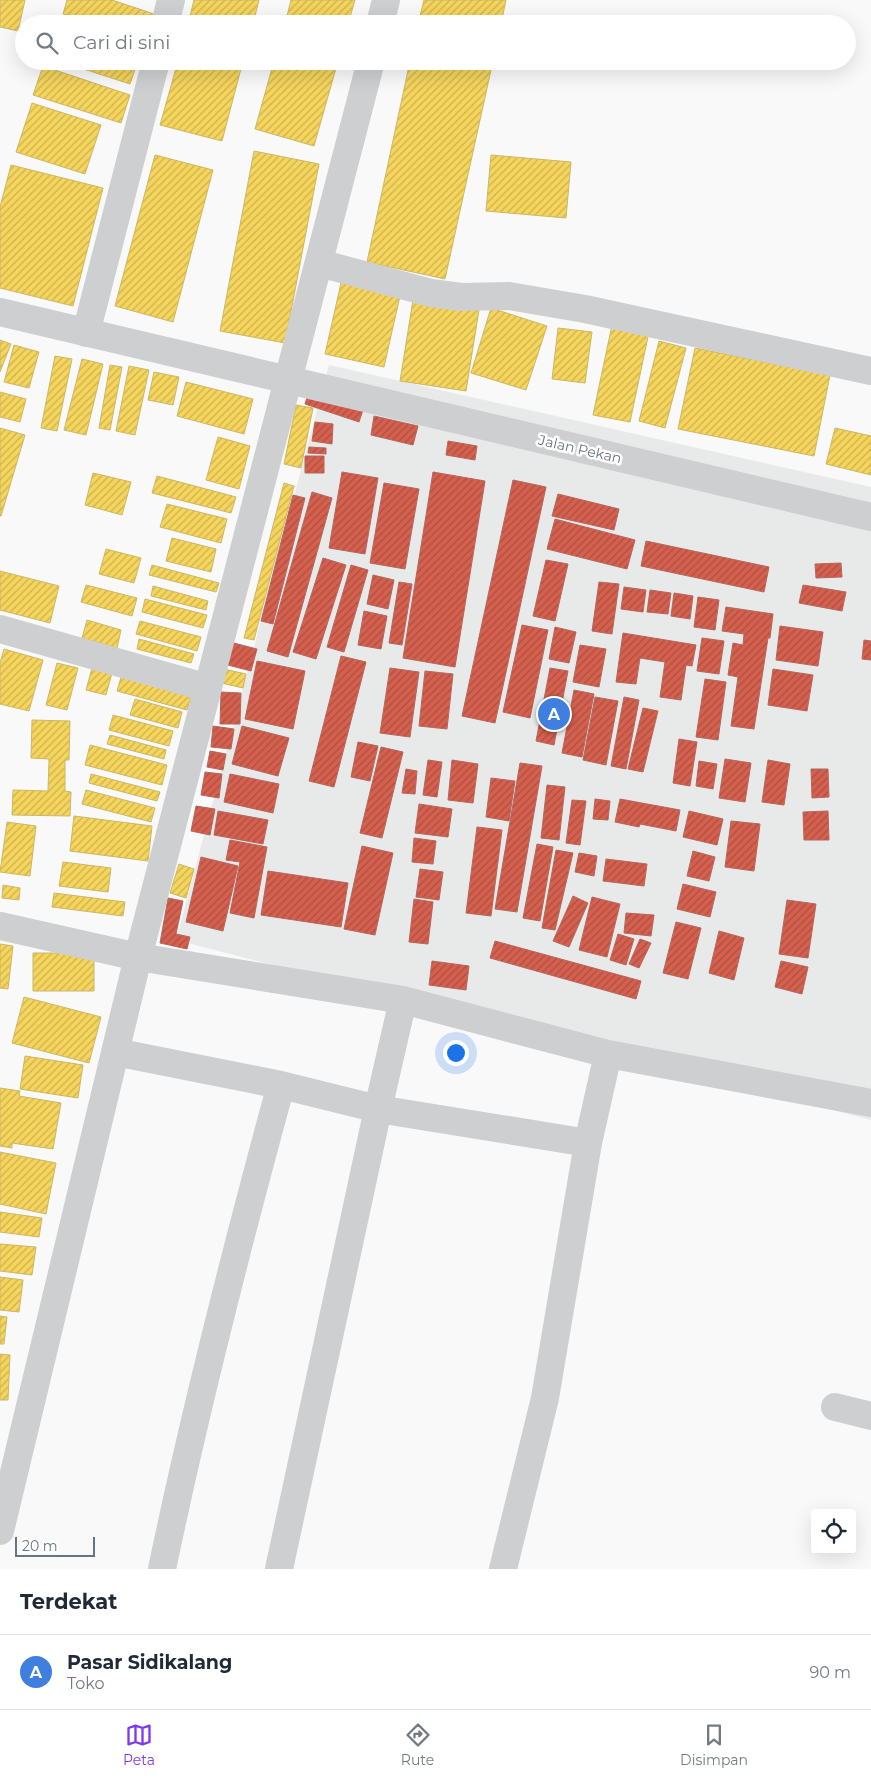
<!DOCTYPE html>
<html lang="id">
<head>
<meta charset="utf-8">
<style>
  :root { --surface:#fff; --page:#f6f6f7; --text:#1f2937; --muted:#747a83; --line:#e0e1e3; --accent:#7c3aed }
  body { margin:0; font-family:Montserrat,sans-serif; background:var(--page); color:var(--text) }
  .controls { position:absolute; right:15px; bottom:15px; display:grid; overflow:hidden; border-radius:5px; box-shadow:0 5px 20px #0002 }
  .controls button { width:45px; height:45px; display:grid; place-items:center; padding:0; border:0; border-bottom:1px solid var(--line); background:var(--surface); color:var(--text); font:25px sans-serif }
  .scale { position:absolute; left:15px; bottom:12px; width:80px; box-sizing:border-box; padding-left:5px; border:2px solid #657683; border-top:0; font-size:14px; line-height:18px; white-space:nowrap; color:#657683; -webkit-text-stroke:4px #fff; paint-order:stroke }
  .you { position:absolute; left:455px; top:1052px; width:18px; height:18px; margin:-12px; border:4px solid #fff; border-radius:50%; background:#1a73e8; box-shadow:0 0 0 8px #1a73e833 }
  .badge { display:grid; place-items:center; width:32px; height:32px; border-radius:50%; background:var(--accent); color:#fff; font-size:16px; font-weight:700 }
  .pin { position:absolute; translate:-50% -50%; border:2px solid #fff; box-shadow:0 1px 5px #0006 }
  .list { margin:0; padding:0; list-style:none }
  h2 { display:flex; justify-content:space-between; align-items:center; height:65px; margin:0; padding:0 20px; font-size:21px }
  h2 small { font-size:16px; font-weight:400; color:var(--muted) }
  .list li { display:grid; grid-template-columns:32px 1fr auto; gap:15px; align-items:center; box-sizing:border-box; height:75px; padding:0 20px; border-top:1px solid var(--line) }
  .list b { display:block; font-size:19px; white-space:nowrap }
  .list p { margin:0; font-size:16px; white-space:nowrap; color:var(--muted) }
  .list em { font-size:16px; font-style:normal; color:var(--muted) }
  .icon { flex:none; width:28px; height:28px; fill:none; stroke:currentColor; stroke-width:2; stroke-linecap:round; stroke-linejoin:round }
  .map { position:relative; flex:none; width:871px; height:1569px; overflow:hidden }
  .search { position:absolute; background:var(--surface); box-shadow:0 5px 20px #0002; left:15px; right:15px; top:15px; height:55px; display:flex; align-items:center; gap:12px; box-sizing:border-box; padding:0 18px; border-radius:28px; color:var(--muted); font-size:19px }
  .sheet { height:140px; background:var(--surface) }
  nav { display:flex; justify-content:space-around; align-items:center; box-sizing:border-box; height:70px; border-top:1px solid var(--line); background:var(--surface); font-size:14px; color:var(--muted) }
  nav a { display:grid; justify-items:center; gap:2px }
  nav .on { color:var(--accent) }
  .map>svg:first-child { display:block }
  .built { fill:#e8e9e9 }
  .homes { fill:url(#homes-hatch); stroke:#cab868 }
  .shops { fill:url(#shops-hatch); stroke:#b4675d }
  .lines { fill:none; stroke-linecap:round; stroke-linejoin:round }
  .minor { stroke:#cecfd0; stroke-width:28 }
  .labels { text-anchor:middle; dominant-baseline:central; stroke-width:5; stroke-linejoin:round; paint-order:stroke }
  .street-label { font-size:14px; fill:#657683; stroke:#fff }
</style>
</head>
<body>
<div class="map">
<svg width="871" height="1569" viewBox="0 0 871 1569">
  <defs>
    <pattern id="homes-hatch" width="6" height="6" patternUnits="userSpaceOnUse" patternTransform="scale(1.25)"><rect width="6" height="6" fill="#f6d55c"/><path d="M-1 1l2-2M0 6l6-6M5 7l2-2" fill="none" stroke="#cbb151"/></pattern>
    <pattern id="shops-hatch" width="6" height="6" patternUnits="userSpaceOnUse" patternTransform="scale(1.25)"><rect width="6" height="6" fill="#d6604d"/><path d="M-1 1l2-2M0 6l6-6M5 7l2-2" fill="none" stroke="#a85144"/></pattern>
  </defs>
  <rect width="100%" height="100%" fill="#f9f9f9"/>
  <path class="built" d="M329 365 871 487V1120L176 940Z"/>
  <path class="homes" d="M0 0H25L18 31 0 27Z
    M67 0H112L154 14 151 24H95L63 14Z
    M194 0H259L253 24H188Z
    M291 0H355L348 24H285Z
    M424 0H506L501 24H418Z
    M59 61H138L130 84Z
    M178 61H243L222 141 160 125Z
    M274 61H338L314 146 255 129Z
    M410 61H493L445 279 367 262Z
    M43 66 130 95 121 123 33 95Z
    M32 103 101 125 85 174 16 152Z
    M254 151 319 164 285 343 220 331Z
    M155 155 213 170 173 322 115 306Z
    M491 155 571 162 566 218 486 211Z
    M11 165 103 188 73 306 0 288V207Z
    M341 283 400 296 384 367 325 354Z
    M413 300 479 310 466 391 400 381Z
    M491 308 547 326 526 390 471 373Z
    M612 325 649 332 630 422 593 415Z
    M558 328 592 332 585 383 552 379Z
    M0 340 11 344 0 372Z
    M659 341 686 348 665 428 639 421Z
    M14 345 39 352 29 388 4 382Z
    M695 348 830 375 814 456 678 429Z
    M55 356 72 359 57 431 41 428Z
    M82 359 103 364 86 435 64 430Z
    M110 365 122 367 110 430 99 428Z
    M129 366 149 370 135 435 116 431Z
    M154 372 179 377 173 405 148 400Z
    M186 382 253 399 244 434 177 416Z
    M0 392 26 399 20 422 0 417Z
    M296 405 313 408 301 468 284 464Z
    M0 428 25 435 1 516H0Z
    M835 428 871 436V475L826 464Z
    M218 437 250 446 239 489 206 480Z
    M93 473 131 482 122 515 85 505Z
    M157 476 236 497 231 513 152 493Z
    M284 483 294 486 254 640 244 638Z
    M167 504 227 519 221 543 160 527Z
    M172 538 216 549 211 572 166 561Z
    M106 549 141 558 134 583 99 574Z
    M152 565 219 583 216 592 149 575Z
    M0 571 59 586 50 623 0 610Z
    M86 585 137 598 132 616 81 602Z
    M153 586 208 601 206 610 151 596Z
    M145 599 207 615 203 628 142 612Z
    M87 620 121 630 117 648 82 638Z
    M140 621 201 637 197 651 136 634Z
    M139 639 194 654 191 663 137 649Z
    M4 649 43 660 29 711 0 704V663Z
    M57 663 78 668 67 710 46 705Z
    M92 668 112 673 106 695 86 690Z
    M224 669 246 674 243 688 221 683Z
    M122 674 192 693 187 710 117 691Z
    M135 699 182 712 178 728 130 715Z
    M113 715 173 731 169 746 109 730Z
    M32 720 70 721 69 760H65V791L71 792 70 816 12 815 13 790 48 791 49 759 31 758Z
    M110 735 166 750 164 759 107 744Z
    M90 745 167 765 162 785 85 765Z
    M91 774 160 792 157 801 89 783Z
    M86 790 155 808 151 822 82 804Z
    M74 816 152 826 148 861 70 851Z
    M7 822 36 826 30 876 0 872Z
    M63 862 111 868 108 892 59 886Z
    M179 864 194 869 186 898 170 893Z
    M3 885 20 888 19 900 2 898Z
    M54 893 125 902 123 916 52 907Z
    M0 944 13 946 8 989 0 988Z
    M33 953H94V991H33Z
    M24 997 101 1017 89 1063 12 1043Z
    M25 1056 83 1065 78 1098 20 1089Z
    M0 1088 20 1091 19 1096 61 1103 53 1149 12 1143V1148L0 1146Z
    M0 1152 56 1163 46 1214 0 1204Z
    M0 1212 42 1218 39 1237 0 1232Z
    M0 1244 36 1247 32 1275 0 1271Z
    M0 1277 23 1280 19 1312 0 1310Z
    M0 1316 7 1317 4 1344H0Z
    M0 1354 10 1355 8 1400H0Z"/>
  <path class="shops" d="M309 391 363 410 359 422 305 404Z
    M374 416 418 426 413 445 371 435Z
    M315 422 333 424 332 444 312 441Z
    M448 441 477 446 475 460 446 455Z
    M309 447 326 448V454L308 453Z
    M305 456H324V473H305Z
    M342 472 378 478 365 554 329 548Z
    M433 472 485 481 455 667 403 658Z
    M513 480 546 487 495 723 462 716Z
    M384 483 419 489 405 569 370 563Z
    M312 492 332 498 288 657 267 651Z
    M558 494 619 509 614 530 552 516Z
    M293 495 305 498 273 624 261 621Z
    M555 519 635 540 627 569 547 549Z
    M646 541 769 567 764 592 641 566Z
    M323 558 346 565 316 659 293 652Z
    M546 560 568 564 555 621 533 616Z
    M841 563 842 577 816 578 815 564Z
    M351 565 368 570 344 652 327 647Z
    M373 575 394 580 388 609 367 604Z
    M399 582 412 584 402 645 389 643Z
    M599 582 619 584 612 634 592 631Z
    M803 585 846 592 842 611 799 603Z
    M624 587 646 590 643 612 621 609Z
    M650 590 671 593 668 614 647 612Z
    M674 593 693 596 690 619 671 616Z
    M698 597 719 600 715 630 694 627Z
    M726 607 773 614 770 638H768L754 729 731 726 738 677 728 675 733 643 743 645 744 634 722 631Z
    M364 611 387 616 381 649 358 645Z
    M522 625 548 630 530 718 503 712Z
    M780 626 823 632 818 666 776 660Z
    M555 627 576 632 569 663 549 659Z
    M623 633 696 645 692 666 686 665 681 700 660 697 665 662 640 658 636 684 616 682Z
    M702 638 724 641 719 674 697 671Z
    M864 640 871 641V660L862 659Z
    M230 642 257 649 251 671 224 664Z
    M580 645 606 649 599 687 573 682Z
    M341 656 366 662 334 787 309 781Z
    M257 661 305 671 293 729 245 719Z
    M390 668 419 672 410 737 380 733Z
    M550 668 568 671 554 745 536 741Z
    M773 669 813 675 807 711 768 705Z
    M425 671 453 674 447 729 419 726Z
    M705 679 726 682 718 740 696 737Z
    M574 690 594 694 582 757 562 753Z
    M221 692 241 693 240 724H220Z
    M595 697 618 701 606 765 583 760Z
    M624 697 639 700 626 769 611 766Z
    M643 708 658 711 643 772 628 769Z
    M213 726 234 729 231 749 211 747Z
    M242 726 289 738 278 776 232 764Z
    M679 739 697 742 690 786 673 783Z
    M358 742 378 746 370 781 351 777Z
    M381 747 403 752 382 838 360 833Z
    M210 751 226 754 223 770 207 767Z
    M725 759 751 763 745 802 719 798Z
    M428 760 442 762 437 797 423 795Z
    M452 760 478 764 473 803 448 800Z
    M768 760 790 764 784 805 762 802Z
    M699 761 717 764 713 789 696 786Z
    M520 763 542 766 517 912 495 909Z
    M406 769 417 771 415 794 402 793Z
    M811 769H828L829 797 812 798Z
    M205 772 222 774 219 798 201 795Z
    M230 774 279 784 273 813 224 802Z
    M491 778 515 781 509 821 486 817Z
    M547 785 565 787 559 840 541 838Z
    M595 799 610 801 608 820 593 819Z
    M620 799 680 810 676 831 640 824 639 827 615 822Z
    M572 800 586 801 580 845 566 843Z
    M419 804 452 809 448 837 415 833Z
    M196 806 215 809 210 835 191 831Z
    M218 811 268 820 263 844 214 835Z
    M689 811 723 819 717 845 683 837Z
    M828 811 829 840H804L803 812Z
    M731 821 760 824 754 871 725 867Z
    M477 827 502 830 491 916 466 913Z
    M414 838 436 841 433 864 412 862Z
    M230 840 267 847 254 918 230 913 240 862 226 860Z
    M537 844 553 847 540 921 523 918Z
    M362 846 393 853 375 935 344 929Z
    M556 850 573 853 555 930 542 928Z
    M693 851 715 857 709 881 687 876Z
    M579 853 597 856 594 876 575 872Z
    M201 857 238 866 223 931 186 922Z
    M606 859 647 864 644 886 603 881Z
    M420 869 443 872 439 900 416 897Z
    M268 871 348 883 341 927 261 915Z
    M683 884 716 892 710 917 677 909Z
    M573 896 588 903 569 947 553 941Z
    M592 897 620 904 607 957 579 950Z
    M168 898 183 901 176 934 190 937 187 949 160 943Z
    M414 899 433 902 428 944 409 942Z
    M787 900 816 904 808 958 779 954Z
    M626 913 654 915 651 936 624 933Z
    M676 922 701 928 688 979 663 973Z
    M719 931 744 938 734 980 709 973Z
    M618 934 634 939 626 965 610 960Z
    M640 939 651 943 639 968 629 964Z
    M495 941 641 981 636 999 490 958Z
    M432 961 469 966 466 990 429 985Z
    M781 961 808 967 802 994 775 987Z"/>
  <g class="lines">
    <path class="minor" d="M165 24 171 0
      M380 24 386 0
      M319 263 431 293 461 297 509 296 585 309 871 371
      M0 312 871 517
      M86 333 156 61
      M0 629 208 688
      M0 926 138 957 403 1000 608 1054 871 1103
      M115 1052 281 1085 378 1109 588 1143
      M835 1407 871 1416
      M0 1531 138 957 371 61
      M162 1569C196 1406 237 1246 281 1085
      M279 1569 378 1109 403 1000
      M503 1569 545 1398 588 1143 608 1054"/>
  </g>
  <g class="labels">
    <g class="street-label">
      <text transform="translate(580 449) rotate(13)">Jalan Pekan</text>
    </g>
  </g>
</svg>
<div class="controls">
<button><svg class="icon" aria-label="locate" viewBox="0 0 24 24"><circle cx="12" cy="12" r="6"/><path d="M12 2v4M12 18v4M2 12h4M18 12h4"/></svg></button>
</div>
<div class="scale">20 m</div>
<div class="you"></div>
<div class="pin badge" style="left:554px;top:714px;background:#3f7fe0">A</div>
<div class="search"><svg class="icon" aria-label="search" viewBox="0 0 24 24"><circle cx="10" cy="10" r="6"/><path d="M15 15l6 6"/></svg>Cari di sini</div>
</div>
<section class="sheet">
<h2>Terdekat<small></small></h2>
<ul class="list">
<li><span class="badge" style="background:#3f7fe0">A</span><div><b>Pasar Sidikalang</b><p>Toko</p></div><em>90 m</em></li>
</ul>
</section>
<nav>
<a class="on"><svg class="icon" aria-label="map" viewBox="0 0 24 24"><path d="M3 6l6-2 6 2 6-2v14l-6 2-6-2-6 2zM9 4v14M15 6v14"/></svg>Peta</a>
<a><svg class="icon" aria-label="directions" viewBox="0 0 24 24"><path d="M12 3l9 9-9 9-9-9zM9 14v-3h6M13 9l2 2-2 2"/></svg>Rute</a>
<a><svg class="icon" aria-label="saved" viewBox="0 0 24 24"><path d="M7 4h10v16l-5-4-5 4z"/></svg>Disimpan</a>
</nav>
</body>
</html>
